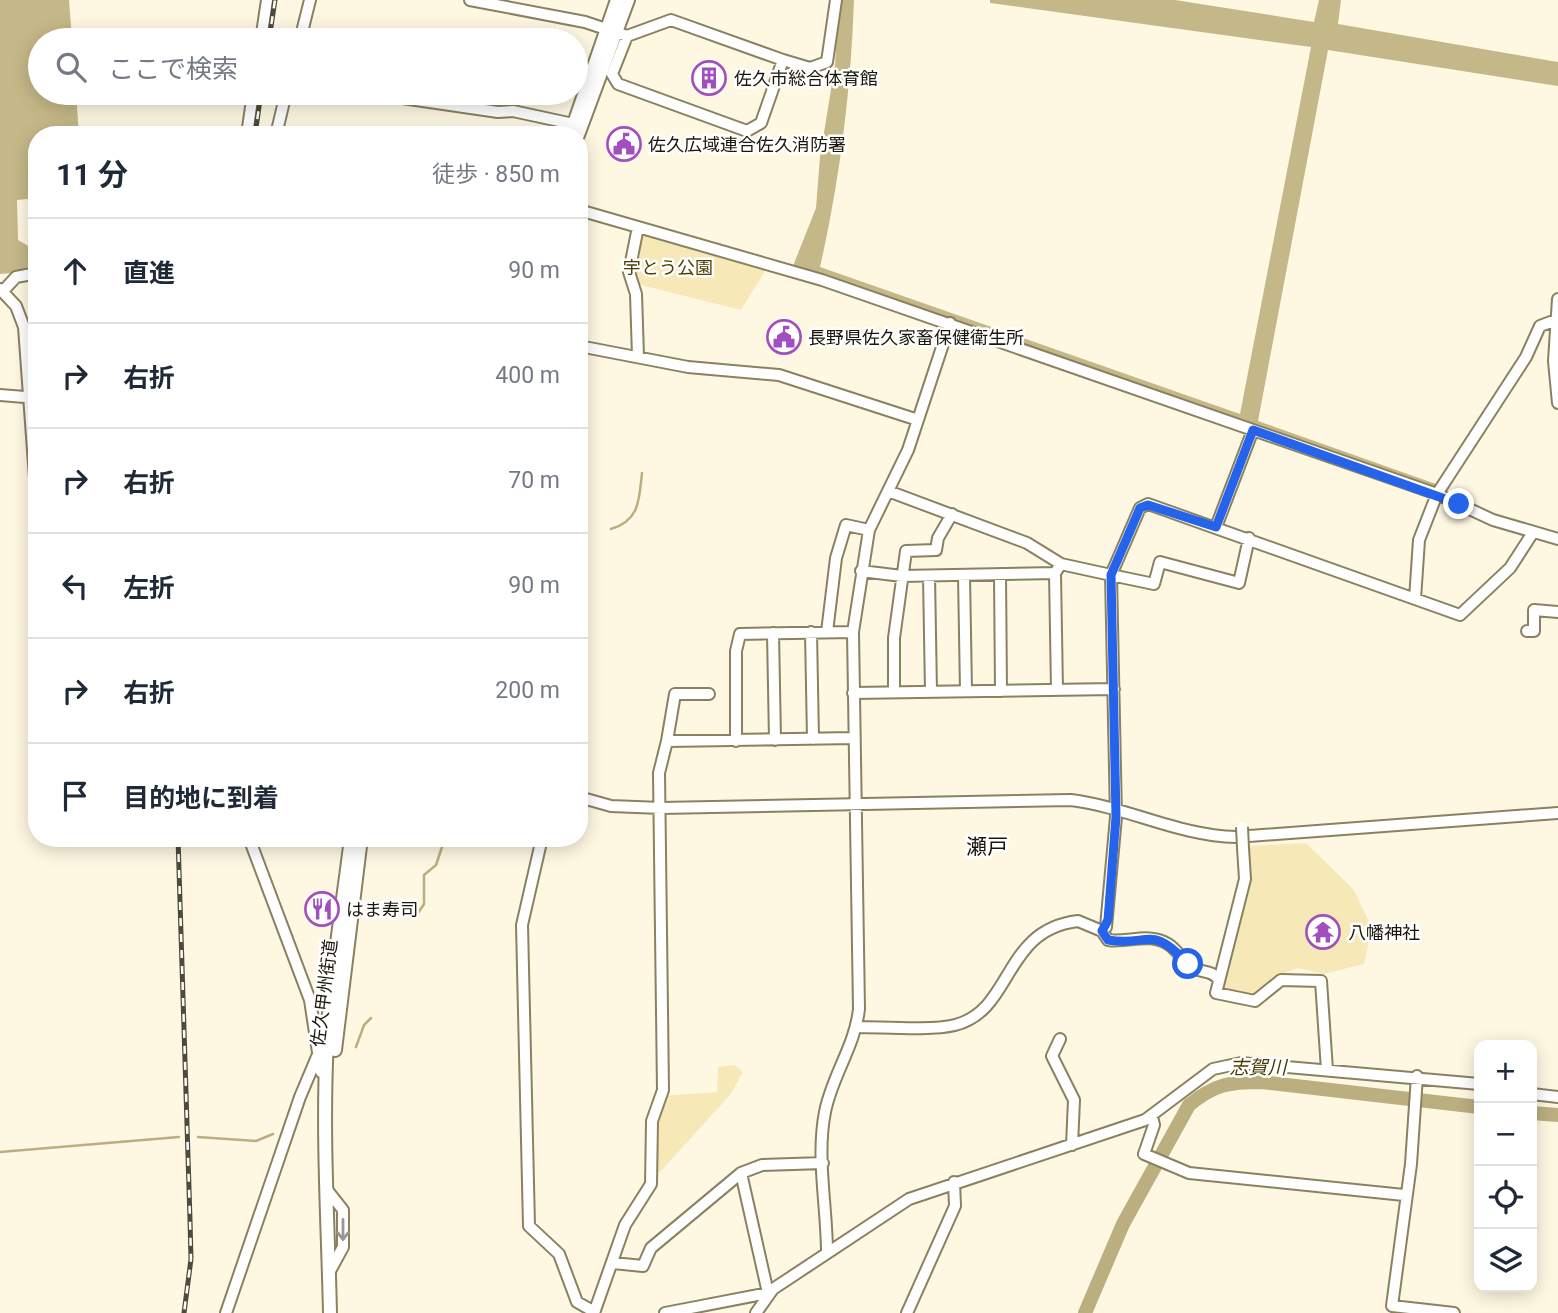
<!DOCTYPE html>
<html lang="ja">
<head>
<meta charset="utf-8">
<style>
  :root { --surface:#fff; --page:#f2f2f3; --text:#1f2937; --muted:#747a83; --line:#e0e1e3 }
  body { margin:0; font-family:Roboto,"Noto Sans JP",sans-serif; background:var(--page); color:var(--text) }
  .controls { position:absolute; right:21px; bottom:21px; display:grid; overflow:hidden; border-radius:14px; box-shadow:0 4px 18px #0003 }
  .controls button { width:63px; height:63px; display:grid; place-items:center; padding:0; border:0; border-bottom:2px solid var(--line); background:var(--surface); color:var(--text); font:35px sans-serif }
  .stop { position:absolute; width:21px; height:21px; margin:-16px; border:5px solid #2563eb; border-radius:50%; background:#fff }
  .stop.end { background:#2563eb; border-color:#fff; box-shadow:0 2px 7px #0008 }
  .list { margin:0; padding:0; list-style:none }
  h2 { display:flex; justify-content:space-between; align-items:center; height:91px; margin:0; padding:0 28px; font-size:30px }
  h2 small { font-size:23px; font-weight:400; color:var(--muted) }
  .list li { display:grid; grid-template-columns:46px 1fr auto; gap:21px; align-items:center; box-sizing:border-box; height:105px; padding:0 28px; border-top:2px solid var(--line) }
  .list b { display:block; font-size:26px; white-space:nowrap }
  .list em { font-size:23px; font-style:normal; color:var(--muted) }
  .icon { flex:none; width:38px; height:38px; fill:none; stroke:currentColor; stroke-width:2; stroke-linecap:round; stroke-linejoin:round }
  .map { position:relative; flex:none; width:1558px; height:1313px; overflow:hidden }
  .search { position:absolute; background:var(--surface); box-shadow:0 4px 18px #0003; left:28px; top:28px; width:560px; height:77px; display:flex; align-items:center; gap:18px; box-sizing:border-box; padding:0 24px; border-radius:38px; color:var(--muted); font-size:26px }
  .panel { position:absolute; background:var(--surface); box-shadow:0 4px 18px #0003; left:28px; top:126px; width:560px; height:721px; border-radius:28px }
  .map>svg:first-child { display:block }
  .green { fill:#f6e9b7 }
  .forest { fill:#c5b888 }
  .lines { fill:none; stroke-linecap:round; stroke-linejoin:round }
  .stream { stroke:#bbae7f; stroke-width:2.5 }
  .river { stroke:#bbae7f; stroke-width:14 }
  .minor-casing { stroke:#8a8161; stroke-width:14 }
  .major-casing { stroke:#8a8161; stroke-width:16 }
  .minor { stroke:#fff; stroke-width:10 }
  .major { stroke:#fff; stroke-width:12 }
  .rail-casing { stroke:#4e4b3c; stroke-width:5 }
  .rail { stroke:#fff; stroke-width:2.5; stroke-dasharray:8; stroke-linecap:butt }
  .minor-bridge-casing { stroke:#8a8161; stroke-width:14; stroke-linecap:butt }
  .minor-bridge { stroke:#fff; stroke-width:10 }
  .oneway { stroke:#989791 }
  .route { stroke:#2563eb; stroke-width:9 }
  .labels { text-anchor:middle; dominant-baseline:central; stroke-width:5; stroke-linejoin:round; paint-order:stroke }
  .poi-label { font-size:18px; fill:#1a170a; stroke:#fff; text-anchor:start }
  .park-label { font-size:18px; fill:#4e4002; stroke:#fff }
  .street-label { font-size:18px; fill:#1a170a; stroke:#fff }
  .water-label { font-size:19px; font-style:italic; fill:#4a3c00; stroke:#fff }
  .quarter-label { font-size:21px; fill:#1a170a; stroke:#fff }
</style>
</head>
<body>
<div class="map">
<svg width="1558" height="1313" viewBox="0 0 1558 1313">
  <rect width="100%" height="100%" fill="#fef8e3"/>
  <path class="green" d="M645 236 767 268 741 310 637 284 632 272 642 237Z
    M1306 843 1354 890 1372 928 1364 964 1323 974 1298 968 1275 976 1254 996 1221 989 1248 846Z
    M735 1065 743 1072 730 1095 660 1172H654L655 1122 663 1096 717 1092 718 1067Z"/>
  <path class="forest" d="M0 0H69L72 40H40V93H76L79 135H37V198L17 200 18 240 37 251V271L0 274Z
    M839 0H854C851 89 840 180 820 267L1240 414 1311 47 990 3V0H1175L1314 22 1319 0H1341L1338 24 1558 62V86L1328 50 1258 421 1436 484 1433 489 793 266 816 208 820 157 835 65Z"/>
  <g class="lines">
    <path class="stream" d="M611 529C640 520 639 500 642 473
      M418 913 424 904V875L436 865 445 838
      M356 1047 364 1025 371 1018
      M198 1137 256 1141 273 1134
      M0 1152 179 1137"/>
    <path class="river" d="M1532 1113 1558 1115
      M1085 1313 1123 1224 1189 1105C1215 1084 1229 1082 1262 1082L1479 1107"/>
    <g class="minor-casing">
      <path id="minor" d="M470 0 585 22 627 36 671 20 783 60 761 123 747 131 618 84 612 74 627 36
        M261 40 267 0
        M300 40 310 0
        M783 60 810 68 827 62 836 0
        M368 93 498 112 513 111 573 124
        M247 135 253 93
        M276 135 286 93
        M579 210 822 280 1437 494 1493 520 1558 539
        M0 289 16 306 24 327 37 505
        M3 291 16 277 37 273
        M1558 299 1554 361 1558 403
        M579 346 688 367 779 375 918 420
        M638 356 636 294 629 272 638 227
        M0 395 37 398
        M888 491 1027 543 1061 564 1111 575 1140 508 1148 504 1460 615 1510 568 1532 534
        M1216 527 1253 430
        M861 571 902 576 1055 573 1061 564
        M1055 573 1057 690
        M1000 574 1001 691
        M964 575 966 691
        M929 576 931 692
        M1415 599 1419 540 1437 494 1526 357 1540 326 1556 320
        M1527 631H1534V610L1558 612
        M811 632 813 739
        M827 632 836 558 846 525 869 530
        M773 633 775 740
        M894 692V638L906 551 936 550 938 538 952 514
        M853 693 1114 689
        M667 741 675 694H709
        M736 741V651L740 634 853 632
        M579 797 611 806 661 808 1071 800C1127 807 1179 836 1236 837L1558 813
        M249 838 310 1000 321 1072
        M542 838 522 925 529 1226 559 1254 577 1302 593 1311
        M1243 848 1245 879 1216 993 1255 1001 1281 980 1321 981 1327 1070
        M1102 931 1108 940C1128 943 1149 932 1168 944 1178 950 1183 962 1193 968 1202 973 1212 970 1218 979
        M857 1027C883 1027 931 1031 955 1025 1014 1010 1002 930 1078 921L1102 931 1106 927 1116 817 1111 575 1154 584 1160 562 1239 583 1249 538
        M1060 1039 1052 1056 1074 1100 1072 1145
        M1417 1076 1411 1164 1392 1306 1454 1313
        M1532 1094 1558 1097
        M1152 1116 1154 1125 1144 1154 1189 1173 1404 1195
        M741 1173 768 1293
        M328 1191 343 1210V1247L330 1271
        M827 1253C827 1207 816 1157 825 1112 832 1076 855 1046 859 1009L853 632 869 530 908 450 950 323
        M613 1263 643 1266 651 1248 741 1173 762 1165 823 1163
        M226 1313 300 1097 319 1052
        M594 1313 625 1225 651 1184 652 1121 663 1090 659 773 667 741 854 738
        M665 1313 768 1293
        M756 1313 773 1289 909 1199 1145 1120 1213 1069 1241 1063 1479 1084
        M907 1313 955 1206 954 1182"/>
    </g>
    <g class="major-casing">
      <path id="major" d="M570 135 617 0
        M578 135 628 0
        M335 1050 361 838
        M330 1313C328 1222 322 1131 327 1040 331 973 343 905 351 838"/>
    </g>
    <use href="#minor" class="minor"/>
    <use href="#major" class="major"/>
    <g class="rail-casing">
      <path id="rail" d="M269 40 275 0
        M255 135 261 93
        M178 838 190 1220 191 1259 184 1313"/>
    </g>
    <use href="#rail" class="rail"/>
    <g class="minor-bridge-casing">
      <path id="minor-bridge" d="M1242 827 1243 848"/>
    </g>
    <use href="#minor-bridge" class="minor-bridge"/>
  </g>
  <defs><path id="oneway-shaft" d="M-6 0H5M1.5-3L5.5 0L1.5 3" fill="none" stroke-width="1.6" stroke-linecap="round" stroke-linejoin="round" transform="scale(1.75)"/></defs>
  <use class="oneway" href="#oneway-shaft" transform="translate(343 1230) rotate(90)"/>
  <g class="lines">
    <path class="route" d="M1188 964C1150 923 1150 947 1108 940L1102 931 1108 920 1116 817 1111 575 1140 508 1148 505 1216 527 1253 430 1459 504"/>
  </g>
  <defs>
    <g id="building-ring" transform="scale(1.75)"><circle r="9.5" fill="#fff" stroke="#a14fbe" stroke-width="1.5"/><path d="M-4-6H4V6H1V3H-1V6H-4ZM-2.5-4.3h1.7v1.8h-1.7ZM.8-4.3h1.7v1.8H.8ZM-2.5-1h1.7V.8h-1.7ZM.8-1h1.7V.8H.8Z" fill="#a14fbe"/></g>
    <g id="civic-ring" transform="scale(1.75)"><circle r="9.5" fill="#fff" stroke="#a14fbe" stroke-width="1.5"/><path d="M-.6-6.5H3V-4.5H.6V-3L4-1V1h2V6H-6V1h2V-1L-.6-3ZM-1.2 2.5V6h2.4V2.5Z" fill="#a14fbe"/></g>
    <g id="restaurant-ring" transform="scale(1.75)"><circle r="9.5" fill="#fff" stroke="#a14fbe" stroke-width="1.5"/><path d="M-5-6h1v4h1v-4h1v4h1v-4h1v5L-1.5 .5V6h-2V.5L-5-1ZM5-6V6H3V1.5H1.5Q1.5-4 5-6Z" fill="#a14fbe"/></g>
    <g id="temple-ring" transform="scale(1.75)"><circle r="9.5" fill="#fff" stroke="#a14fbe" stroke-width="1.5"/><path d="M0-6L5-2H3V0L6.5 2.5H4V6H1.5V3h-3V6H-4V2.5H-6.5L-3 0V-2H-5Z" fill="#a14fbe"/></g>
  </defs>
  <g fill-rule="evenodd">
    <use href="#building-ring" x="709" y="78"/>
    <use href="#civic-ring" x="624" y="144"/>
    <use href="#civic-ring" x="784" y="337"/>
    <use href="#restaurant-ring" x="322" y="909"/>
    <use href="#temple-ring" x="1323" y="932"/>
  </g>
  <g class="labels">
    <g class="poi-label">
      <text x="734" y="78">佐久市総合体育館</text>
      <text x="648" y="144">佐久広域連合佐久消防署</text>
      <text x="808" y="337">長野県佐久家畜保健衛生所</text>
      <text x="346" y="909">はま寿司</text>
      <text x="1348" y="932">八幡神社</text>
    </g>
    <g class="park-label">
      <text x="668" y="267">宇とう公園</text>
    </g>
    <g class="street-label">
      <text transform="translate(324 993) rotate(-83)">佐久甲州街道</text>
    </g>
    <g class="water-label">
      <text x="1258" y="1067">志賀川</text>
    </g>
    <g class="quarter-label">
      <text x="987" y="847">瀬戸</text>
    </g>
  </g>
</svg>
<div class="controls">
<button>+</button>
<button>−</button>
<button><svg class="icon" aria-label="locate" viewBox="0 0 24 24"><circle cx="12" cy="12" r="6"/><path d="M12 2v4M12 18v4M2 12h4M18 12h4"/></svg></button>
<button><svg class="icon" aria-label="layers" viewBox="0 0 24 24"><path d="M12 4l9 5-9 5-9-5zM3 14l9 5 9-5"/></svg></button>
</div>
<div class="stop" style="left:1188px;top:964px"></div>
<div class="stop end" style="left:1459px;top:504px"></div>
<div class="search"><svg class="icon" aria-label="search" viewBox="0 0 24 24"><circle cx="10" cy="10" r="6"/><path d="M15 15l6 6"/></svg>ここで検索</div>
<section class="panel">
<h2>11 分<small>徒歩 · 850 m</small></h2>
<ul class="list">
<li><svg class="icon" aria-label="ahead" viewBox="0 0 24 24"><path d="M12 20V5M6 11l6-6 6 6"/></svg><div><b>直進</b></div><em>90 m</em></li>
<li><svg class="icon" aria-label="right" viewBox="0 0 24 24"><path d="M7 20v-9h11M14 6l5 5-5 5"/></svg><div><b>右折</b></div><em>400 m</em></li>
<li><svg class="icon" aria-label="right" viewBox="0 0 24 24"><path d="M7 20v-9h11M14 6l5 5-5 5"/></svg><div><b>右折</b></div><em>70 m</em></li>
<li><svg class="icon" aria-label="left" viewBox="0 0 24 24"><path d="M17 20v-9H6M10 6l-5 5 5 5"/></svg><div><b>左折</b></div><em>90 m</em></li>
<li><svg class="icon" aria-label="right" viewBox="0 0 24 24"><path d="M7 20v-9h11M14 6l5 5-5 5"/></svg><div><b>右折</b></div><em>200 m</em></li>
<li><svg class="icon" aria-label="arrive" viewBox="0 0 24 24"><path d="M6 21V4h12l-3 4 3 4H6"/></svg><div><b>目的地に到着</b></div></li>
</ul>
</section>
</div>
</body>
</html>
